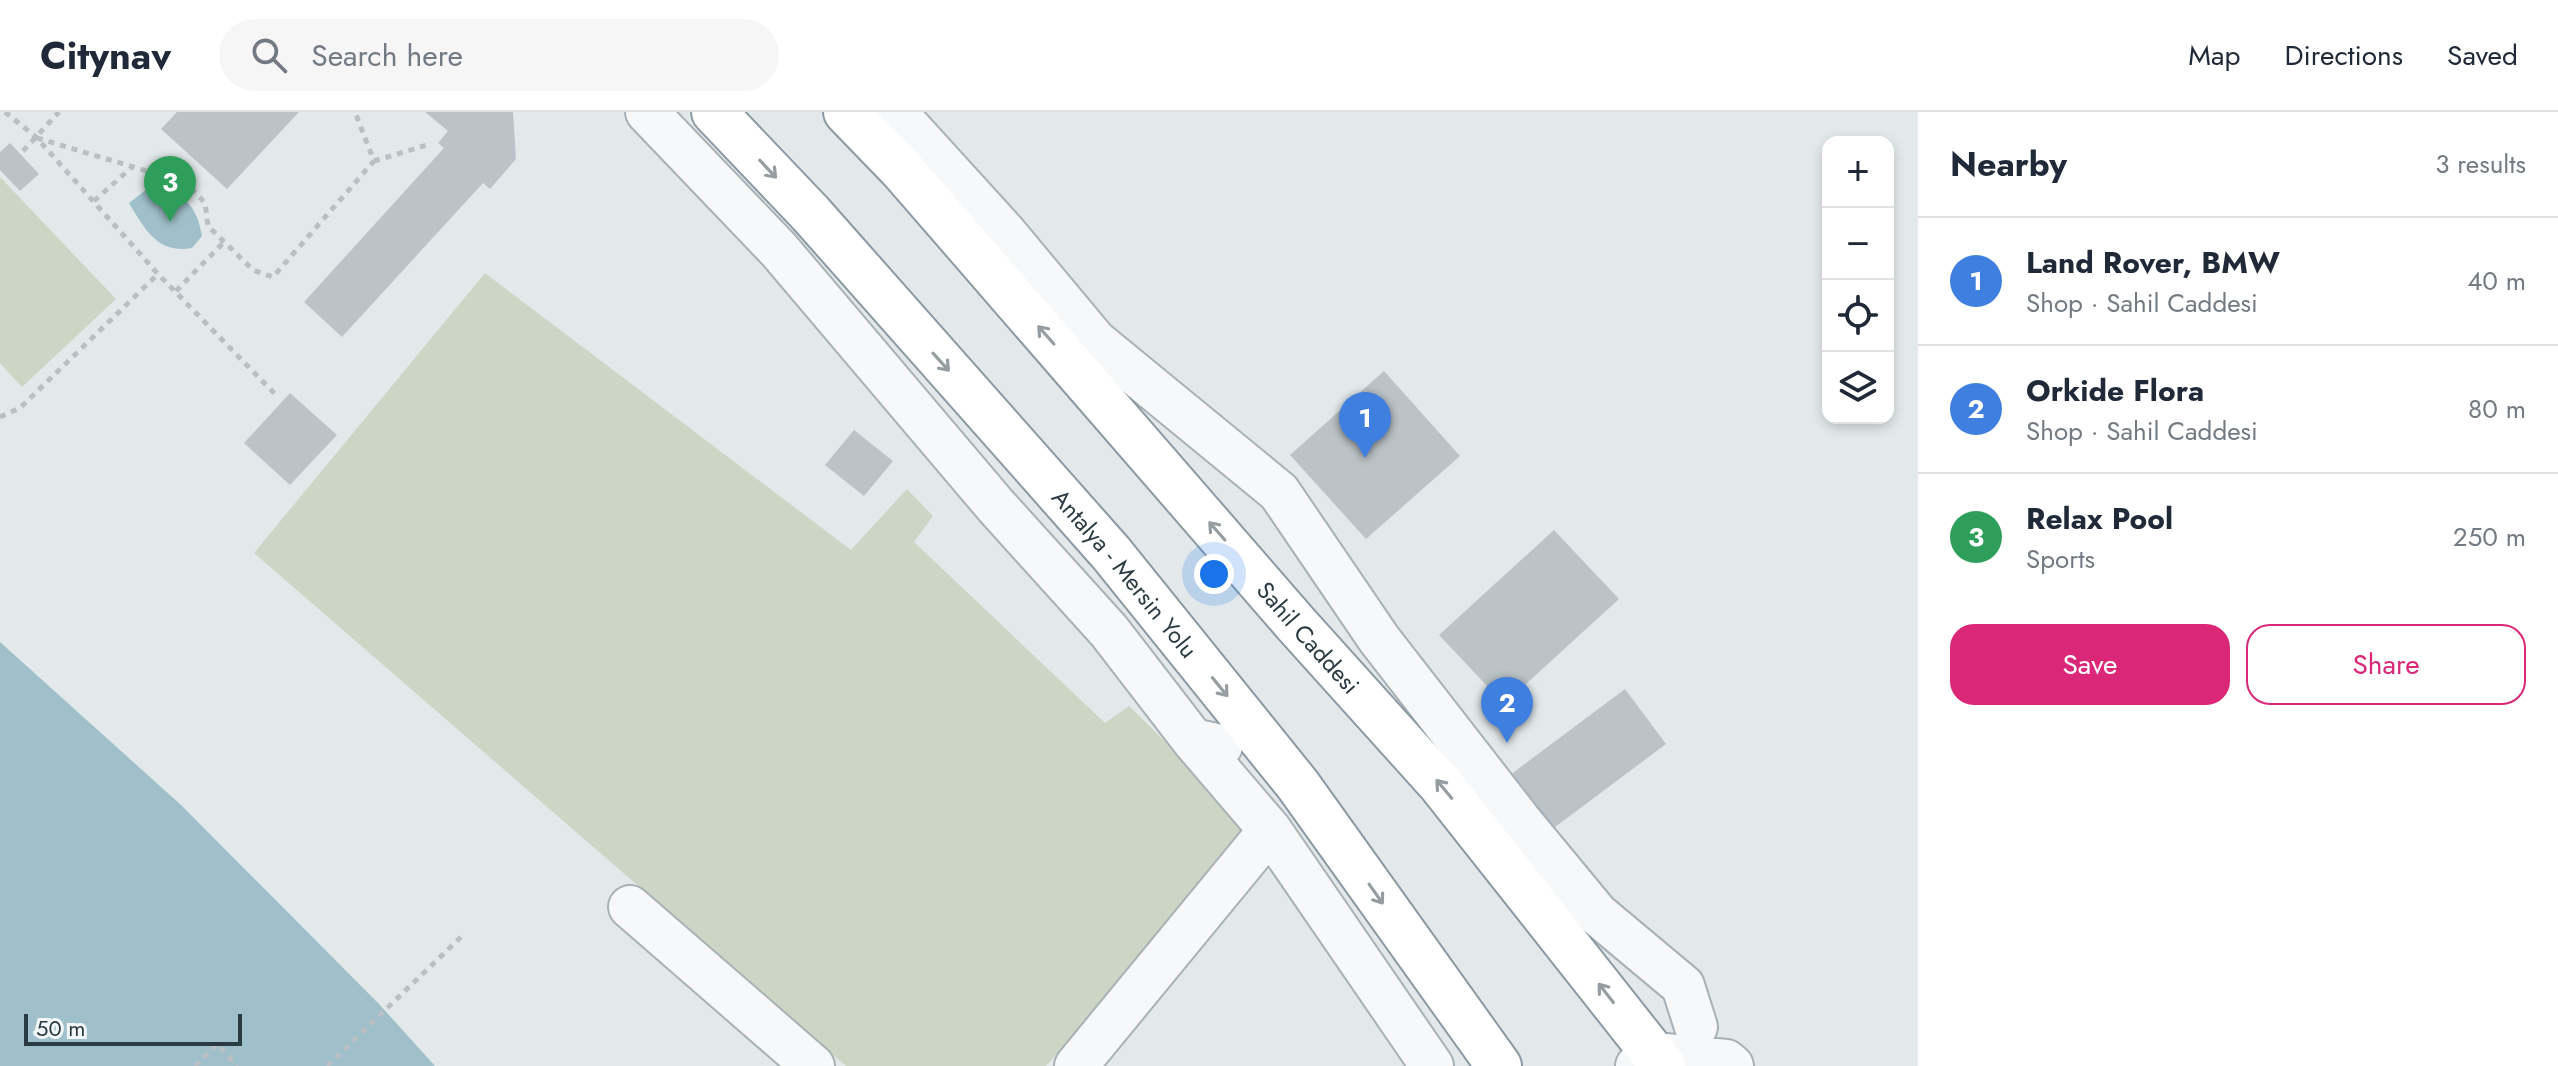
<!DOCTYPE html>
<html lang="en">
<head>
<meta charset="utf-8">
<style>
  :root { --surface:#fff; --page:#f6f6f7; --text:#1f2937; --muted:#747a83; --line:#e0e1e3; --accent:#db2777 }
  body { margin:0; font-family:Jost,sans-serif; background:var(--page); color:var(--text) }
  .controls { position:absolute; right:24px; top:24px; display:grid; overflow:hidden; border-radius:16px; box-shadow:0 4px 12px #0003 }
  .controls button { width:72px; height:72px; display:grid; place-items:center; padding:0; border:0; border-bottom:2px solid var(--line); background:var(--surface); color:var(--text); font:40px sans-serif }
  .scale { position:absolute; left:24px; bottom:20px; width:218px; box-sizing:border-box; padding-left:8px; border:4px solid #2b3b43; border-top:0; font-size:22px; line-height:28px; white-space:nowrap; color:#2b3b43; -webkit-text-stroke:6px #f3f7f8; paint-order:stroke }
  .you { position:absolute; left:1214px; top:462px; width:28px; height:28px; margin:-20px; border:6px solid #fff; border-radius:50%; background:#1a73e8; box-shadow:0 0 0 12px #1a73e833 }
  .badge { display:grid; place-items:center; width:52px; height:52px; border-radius:50%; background:var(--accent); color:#fff; font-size:26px; font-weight:700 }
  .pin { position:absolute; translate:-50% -66px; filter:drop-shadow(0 2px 4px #0008) }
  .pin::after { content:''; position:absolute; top:42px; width:28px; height:24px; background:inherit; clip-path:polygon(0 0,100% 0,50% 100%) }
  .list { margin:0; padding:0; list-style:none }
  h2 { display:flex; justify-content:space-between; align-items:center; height:104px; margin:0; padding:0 32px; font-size:34px }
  h2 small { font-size:26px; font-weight:400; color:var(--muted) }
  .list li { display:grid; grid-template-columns:52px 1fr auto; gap:24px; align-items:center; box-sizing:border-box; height:128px; padding:0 32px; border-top:2px solid var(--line) }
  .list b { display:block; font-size:30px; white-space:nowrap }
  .list p { margin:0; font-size:26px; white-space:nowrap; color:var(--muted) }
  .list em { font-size:26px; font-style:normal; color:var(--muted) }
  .actions { display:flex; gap:16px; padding:24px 32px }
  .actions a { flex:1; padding:18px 0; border:2px solid var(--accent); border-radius:24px; text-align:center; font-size:28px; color:var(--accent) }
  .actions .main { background:var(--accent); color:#fff }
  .icon { flex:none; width:44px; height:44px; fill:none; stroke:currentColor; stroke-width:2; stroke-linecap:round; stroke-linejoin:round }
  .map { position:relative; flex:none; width:1918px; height:954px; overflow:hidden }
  header { display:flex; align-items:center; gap:48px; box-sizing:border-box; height:112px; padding:0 40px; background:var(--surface); border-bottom:2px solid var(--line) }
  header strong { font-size:38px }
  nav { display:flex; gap:44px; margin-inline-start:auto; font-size:28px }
  .search { width:560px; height:72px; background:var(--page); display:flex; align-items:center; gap:20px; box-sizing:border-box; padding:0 28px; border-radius:44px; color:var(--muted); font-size:30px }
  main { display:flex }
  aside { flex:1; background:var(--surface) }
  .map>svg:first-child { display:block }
  .green { fill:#cdd5c5 }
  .water { fill:#9fc0ca }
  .building { fill:#bbc3c8 }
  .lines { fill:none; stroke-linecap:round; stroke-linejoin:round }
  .minor-casing { stroke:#a8b1b5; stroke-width:46 }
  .highway-casing { stroke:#8b9aa2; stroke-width:48 }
  .path { stroke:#b9bfc2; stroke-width:5; stroke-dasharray:6 6; stroke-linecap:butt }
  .minor { stroke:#f6f8f9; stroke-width:42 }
  .highway { stroke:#fff; stroke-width:44 }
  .oneway { stroke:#959da1 }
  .labels { text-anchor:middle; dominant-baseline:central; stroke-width:6; stroke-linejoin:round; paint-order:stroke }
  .street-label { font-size:24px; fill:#2b3b43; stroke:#f3f7f8 }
</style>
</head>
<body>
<header>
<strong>Citynav</strong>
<div class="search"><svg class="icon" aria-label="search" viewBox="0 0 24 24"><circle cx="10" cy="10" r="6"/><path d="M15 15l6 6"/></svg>Search here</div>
<nav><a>Map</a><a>Directions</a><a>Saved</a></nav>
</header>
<main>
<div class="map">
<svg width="1918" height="954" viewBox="0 0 1918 954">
  <rect width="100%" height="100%" fill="#e3e9eb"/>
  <path class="green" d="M0 65 116 187 22 275 0 251Z
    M485 161 851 438 907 377 933 404 914 430 1105 611 1129 594 1256 719 1046 954H846L254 441Z"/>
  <path class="water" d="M147 77C182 79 196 90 202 124L192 136C158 142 145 118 129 91Z
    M0 530 181 693 380 893 435 954H0Z"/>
  <path class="building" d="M177 0H299L227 77 161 17Z
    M425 0H513L516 47 490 77 483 71 342 225 304 190 444 36 438 31 448 19Z
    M10 31 39 62 20 79 0 58V40Z
    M1384 259 1460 344 1366 427 1290 343Z
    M290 281 337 323 290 373 244 331Z
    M854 318 893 349 864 384 825 353Z
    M1554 418 1619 487 1504 592 1439 523Z
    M1625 577 1666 632 1551 718 1510 663Z"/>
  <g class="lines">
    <g class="minor-casing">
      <path id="minor" d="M647 0 779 138 996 394 1109 519 1193 628 1221 634
        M895 0 1005 121 1095 229 1279 380 1379 527 1521 710 1597 802 1683 874 1696 915
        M1193 628 1270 718 1432 954
        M630 795 813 954
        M1076 954 1270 718
        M1637 954 1655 942 1726 949 1732 954"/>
    </g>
    <g class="highway-casing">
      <g id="highway">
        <path id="s1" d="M714 0 811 102 1111 441 1298 673 1499 954"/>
        <path id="s2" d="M846 0 903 59 1296 512 1441 673 1663 954"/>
      </g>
    </g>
    <path class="path" d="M5 0 36 25 158 162 275 282
      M37 26 170 66 187 49
      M23 39 59 0
      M374 49 430 32
      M170 66 188 73 205 91 208 114 253 158 273 165 374 49 355 0
      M94 89 132 55
      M176 179 224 130
      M0 305 20 296 158 162
      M195 954 217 932 237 954
      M327 954 463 823"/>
    <use href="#minor" class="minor"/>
    <use href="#highway" class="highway"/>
  </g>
  <defs><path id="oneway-shaft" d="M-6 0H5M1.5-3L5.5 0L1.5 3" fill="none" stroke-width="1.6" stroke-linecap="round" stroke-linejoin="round" transform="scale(2)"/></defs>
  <g class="oneway">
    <use href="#oneway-shaft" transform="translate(768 57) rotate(47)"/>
    <use href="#oneway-shaft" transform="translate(1046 223) rotate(-131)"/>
    <use href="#oneway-shaft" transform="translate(941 250) rotate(48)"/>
    <use href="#oneway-shaft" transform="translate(1217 419) rotate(-131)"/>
    <use href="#oneway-shaft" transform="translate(1220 575) rotate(51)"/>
    <use href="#oneway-shaft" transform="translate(1444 677) rotate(-130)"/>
    <use href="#oneway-shaft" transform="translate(1376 782) rotate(55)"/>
    <use href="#oneway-shaft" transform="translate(1606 881) rotate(-128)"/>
  </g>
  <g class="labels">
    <g class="street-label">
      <text stroke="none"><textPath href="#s1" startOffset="618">Antalya - Mersin Yolu</textPath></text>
      <text stroke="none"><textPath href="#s2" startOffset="700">Sahil Caddesi</textPath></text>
    </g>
  </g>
</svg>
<div class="controls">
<button>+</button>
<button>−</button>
<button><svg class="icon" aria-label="locate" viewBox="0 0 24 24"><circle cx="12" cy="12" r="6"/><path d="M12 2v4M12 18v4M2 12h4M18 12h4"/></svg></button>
<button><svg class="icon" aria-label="layers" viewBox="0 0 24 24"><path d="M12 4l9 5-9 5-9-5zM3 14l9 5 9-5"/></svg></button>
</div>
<div class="scale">50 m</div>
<div class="you"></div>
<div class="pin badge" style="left:1365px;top:346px;background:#3f7fe0">1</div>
<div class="pin badge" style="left:1507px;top:631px;background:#3f7fe0">2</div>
<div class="pin badge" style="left:170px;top:110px;background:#2e9e5b">3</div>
</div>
<aside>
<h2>Nearby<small>3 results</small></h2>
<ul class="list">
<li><span class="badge" style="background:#3f7fe0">1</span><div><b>Land Rover, BMW</b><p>Shop · Sahil Caddesi</p></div><em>40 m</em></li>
<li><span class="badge" style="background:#3f7fe0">2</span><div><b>Orkide Flora</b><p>Shop · Sahil Caddesi</p></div><em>80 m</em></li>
<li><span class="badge" style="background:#2e9e5b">3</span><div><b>Relax Pool</b><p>Sports</p></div><em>250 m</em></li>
</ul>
<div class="actions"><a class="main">Save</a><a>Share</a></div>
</aside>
</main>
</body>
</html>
